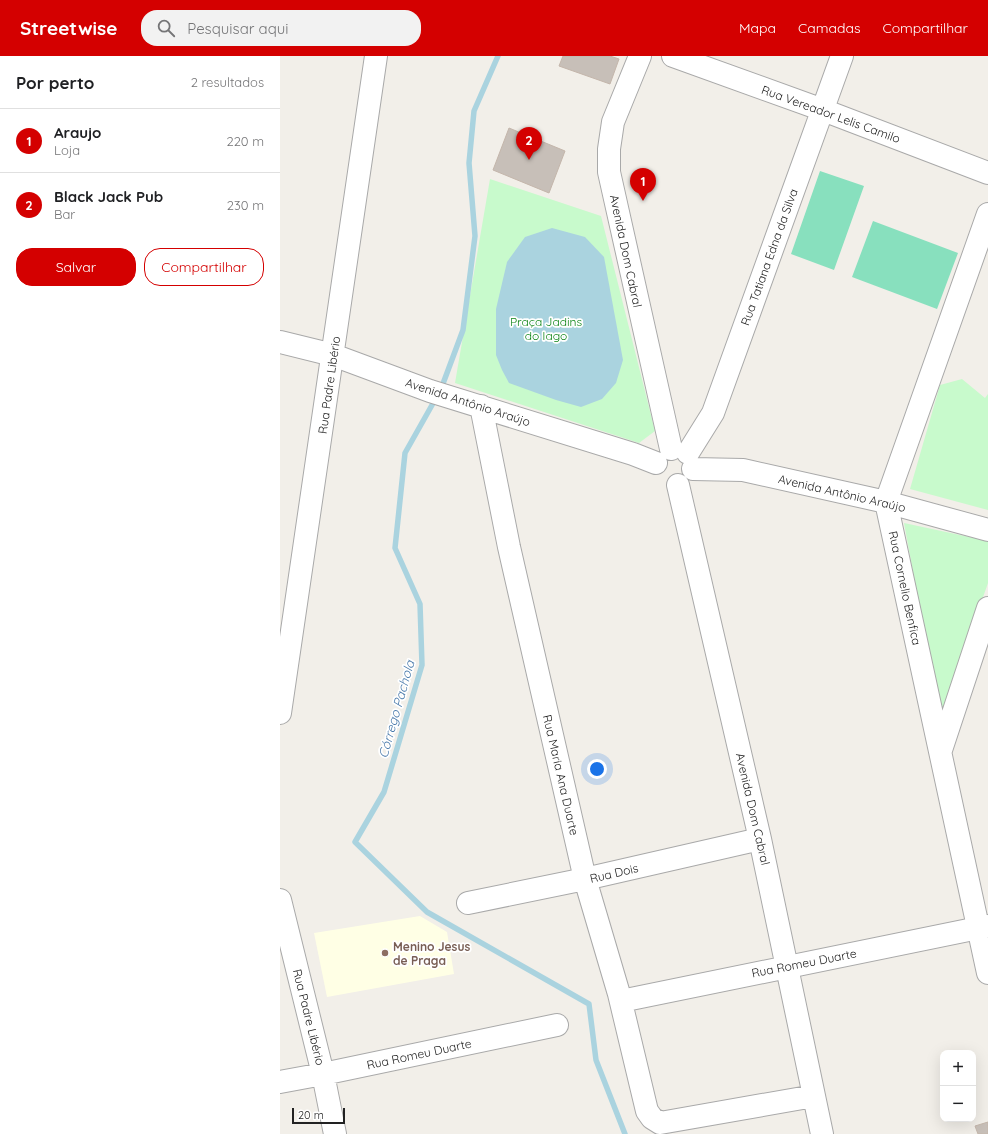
<!DOCTYPE html>
<html lang="pt">
<head>
<meta charset="utf-8">
<style>
  :root { --surface:#fff; --page:#f2f2f2; --text:#202124; --muted:#757577; --line:#e0e0e0; --accent:#d40000 }
  body { margin:0; font-family:Quicksand,sans-serif; background:var(--page); color:var(--text) }
  .controls { position:absolute; right:12px; bottom:12px; display:grid; overflow:hidden; border-radius:8px; box-shadow:0 4px 16px #0002 }
  .controls button { width:36px; height:36px; display:grid; place-items:center; padding:0; border:0; border-bottom:1px solid var(--line); background:var(--surface); color:var(--text); font:20px sans-serif }
  .scale { position:absolute; left:12px; bottom:10px; width:53px; box-sizing:border-box; padding-left:4px; border:2px solid #222; border-top:0; font-size:11px; line-height:14px; white-space:nowrap; color:#222; -webkit-text-stroke:3px #fff; paint-order:stroke }
  .you { position:absolute; left:317px; top:713px; width:14px; height:14px; margin:-10px; border:3px solid #fff; border-radius:50%; background:#1a73e8; box-shadow:0 0 0 6px #1a73e833 }
  .badge { display:grid; place-items:center; width:26px; height:26px; border-radius:50%; background:var(--accent); color:#fff; font-size:13px; font-weight:700 }
  .pin { position:absolute; translate:-50% -33px; filter:drop-shadow(0 1px 2px #0008) }
  .pin::after { content:''; position:absolute; top:21px; width:14px; height:12px; background:inherit; clip-path:polygon(0 0,100% 0,50% 100%) }
  .list { margin:0; padding:0; list-style:none }
  h2 { display:flex; justify-content:space-between; align-items:center; height:52px; margin:0; padding:0 16px; font-size:17px }
  h2 small { font-size:13px; font-weight:400; color:var(--muted) }
  .list li { display:grid; grid-template-columns:26px 1fr auto; gap:12px; align-items:center; box-sizing:border-box; height:64px; padding:0 16px; border-top:1px solid var(--line) }
  .list b { display:block; font-size:15px; white-space:nowrap }
  .list p { margin:0; font-size:13px; white-space:nowrap; color:var(--muted) }
  .list em { font-size:13px; font-style:normal; color:var(--muted) }
  .actions { display:flex; gap:8px; padding:12px 16px }
  .actions a { flex:1; padding:9px 0; border:1px solid var(--accent); border-radius:16px; text-align:center; font-size:14px; color:var(--accent) }
  .actions .main { background:var(--accent); color:#fff }
  .icon { flex:none; width:22px; height:22px; fill:none; stroke:currentColor; stroke-width:2; stroke-linecap:round; stroke-linejoin:round }
  .map { position:relative; flex:none; width:708px; height:1078px; overflow:hidden }
  header { display:flex; align-items:center; gap:24px; box-sizing:border-box; height:56px; padding:0 20px; background:var(--accent); color:#fff }
  header strong { font-size:19px }
  nav { display:flex; gap:22px; margin-inline-start:auto; font-size:14px }
  .search { width:280px; height:36px; background:var(--page); display:flex; align-items:center; gap:10px; box-sizing:border-box; padding:0 14px; border-radius:16px; color:var(--muted); font-size:15px }
  main { display:flex }
  aside { flex:1; background:var(--surface) }
  .map>svg:first-child { display:block }
  .education { fill:#ffffe5 }
  .park { fill:#c8facc }
  .pitch { fill:#88e0be }
  .water { fill:#aad3df }
  .lines { fill:none; stroke-linecap:round; stroke-linejoin:round }
  .stream { stroke:#aad3df; stroke-width:5.5 }
  .building { fill:#c7bfb8; stroke:#c4b6ab }
  .minor-casing { stroke:#a9a9a9; stroke-width:24 }
  .minor { stroke:#fff; stroke-width:22 }
  .education-dot { fill:#8d6e63; stroke:#fff; stroke-width:1.5 }
  .labels { text-anchor:middle; dominant-baseline:central; stroke-width:3.5; stroke-linejoin:round; paint-order:stroke }
  .street-label { font-size:12px; fill:#222; stroke:#fff }
  .park-label { font-size:12px; fill:#0c8416; stroke:#fff }
  .education-label { font-size:12px; font-weight:bold; fill:#785e54; stroke:#fff; text-anchor:start }
  .water-label { font-size:13px; font-style:italic; fill:#4a7aab; stroke:#fff }
</style>
</head>
<body>
<header>
<strong>Streetwise</strong>
<div class="search"><svg class="icon" aria-label="search" viewBox="0 0 24 24"><circle cx="10" cy="10" r="6"/><path d="M15 15l6 6"/></svg>Pesquisar aqui</div>
<nav><a>Mapa</a><a>Camadas</a><a>Compartilhar</a></nav>
</header>
<main>
<aside>
<h2>Por perto<small>2 resultados</small></h2>
<ul class="list">
<li><span class="badge">1</span><div><b>Araujo</b><p>Loja</p></div><em>220 m</em></li>
<li><span class="badge">2</span><div><b>Black Jack Pub</b><p>Bar</p></div><em>230 m</em></li>
</ul>
<div class="actions"><a class="main">Salvar</a><a>Compartilhar</a></div>
</aside>
<div class="map">
<svg width="708" height="1078" viewBox="0 0 708 1078">
  <rect width="100%" height="100%" fill="#f2efe9"/>
  <path class="education" d="M140 860 167 876 174 918 47 941 34 877Z"/>
  <path class="park" d="M210 123 321 160 375 375 359 387 175 327Z
    M682 323 705 342 708 338V454L630 433 660 329Z
    M624 467 708 485V527L660 663Z"/>
  <path class="pitch" d="M540 115 584 130 554 214 511 198Z
    M593 165 678 197 657 253 572 221Z"/>
  <path class="water" d="M272 172 305 181 324 201 343 304 336 327 322 343 301 351 276 344 229 327 222 314 216 299V253L227 206 245 181Z"/>
  <g class="lines">
    <path class="stream" d="M161 333 183 274 195 180 189 107 194 55 218 0
      M156 342 125 397 115 492 140 548 142 609 104 736 75 786 147 856 309 948 316 1004 345 1078"/>
  </g>
  <path class="building" d="M283 0H330L339 3 330 28 279 10Z
    M229 72 285 95 269 137 213 114Z
    M708 1066V1078H698L695 1070Z"/>
  <g class="lines">
    <g class="minor-casing">
      <path id="minor" d="M360 0 333 66 329 93V116L391 393
        M393 0 543 54 708 117
        M708 158 606 446 708 917
        M0 286 53 299 150 335 353 398 376 407
        M201 350 229 491 305 823 339 938 367 1055 372 1062 380 1067 534 1040
        M408 397 433 357 562 0
        M413 413 463 414 606 446 708 474
        M398 429 480 783 542 1078
        M0 657 96 0
        M661 694 708 552
        M0 844 43 1018 55 1078
        M188 847 305 823 480 783
        M341 945 708 870
        M0 1026 43 1018 277 969"/>
    </g>
    <use href="#minor" class="minor"/>
  </g>
  <circle class="education-dot" cx="105" cy="897" r="4"/>
  <g class="labels">
    <g class="street-label">
      <text transform="translate(551 58) rotate(20)">Rua Vereador Lelis Camilo</text>
      <text transform="translate(346 195) rotate(78)">Avenida Dom Cabral</text>
      <text transform="translate(489 201) rotate(-70)">Rua Tatiana Edna da Silva</text>
      <text transform="translate(49 329) rotate(-82)">Rua Padre Libério</text>
      <text transform="translate(188 346) rotate(18)">Avenida Antônio Araújo</text>
      <text transform="translate(562 437) rotate(13)">Avenida Antônio Araújo</text>
      <text transform="translate(625 532) rotate(78)">Rua Cornelio Benfica</text>
      <text transform="translate(281 719) rotate(77)">Rua Maria Ana Duarte</text>
      <text transform="translate(473 753) rotate(77)">Avenida Dom Cabral</text>
      <text transform="translate(334 817) rotate(-13)">Rua Dois</text>
      <text transform="translate(524 907) rotate(-11)">Rua Romeu Duarte</text>
      <text transform="translate(29 961) rotate(76)">Rua Padre Libério</text>
      <text transform="translate(139 998) rotate(-12)">Rua Romeu Duarte</text>
    </g>
    <g class="park-label">
      <text x="266" y="265">Praça Jadins<tspan x="266" dy="14">do lago</tspan></text>
    </g>
    <g class="education-label">
      <text x="113" y="890">Menino Jesus<tspan x="113" dy="14">de Praga</tspan></text>
    </g>
    <g class="water-label">
      <text transform="translate(116 653) rotate(-74)">Córrego Pachola</text>
    </g>
  </g>
</svg>
<div class="controls">
<button>+</button>
<button>−</button>
</div>
<div class="scale">20 m</div>
<div class="you"></div>
<div class="pin badge" style="left:363px;top:145px">1</div>
<div class="pin badge" style="left:249px;top:104px">2</div>
</div>
</main>
</body>
</html>
